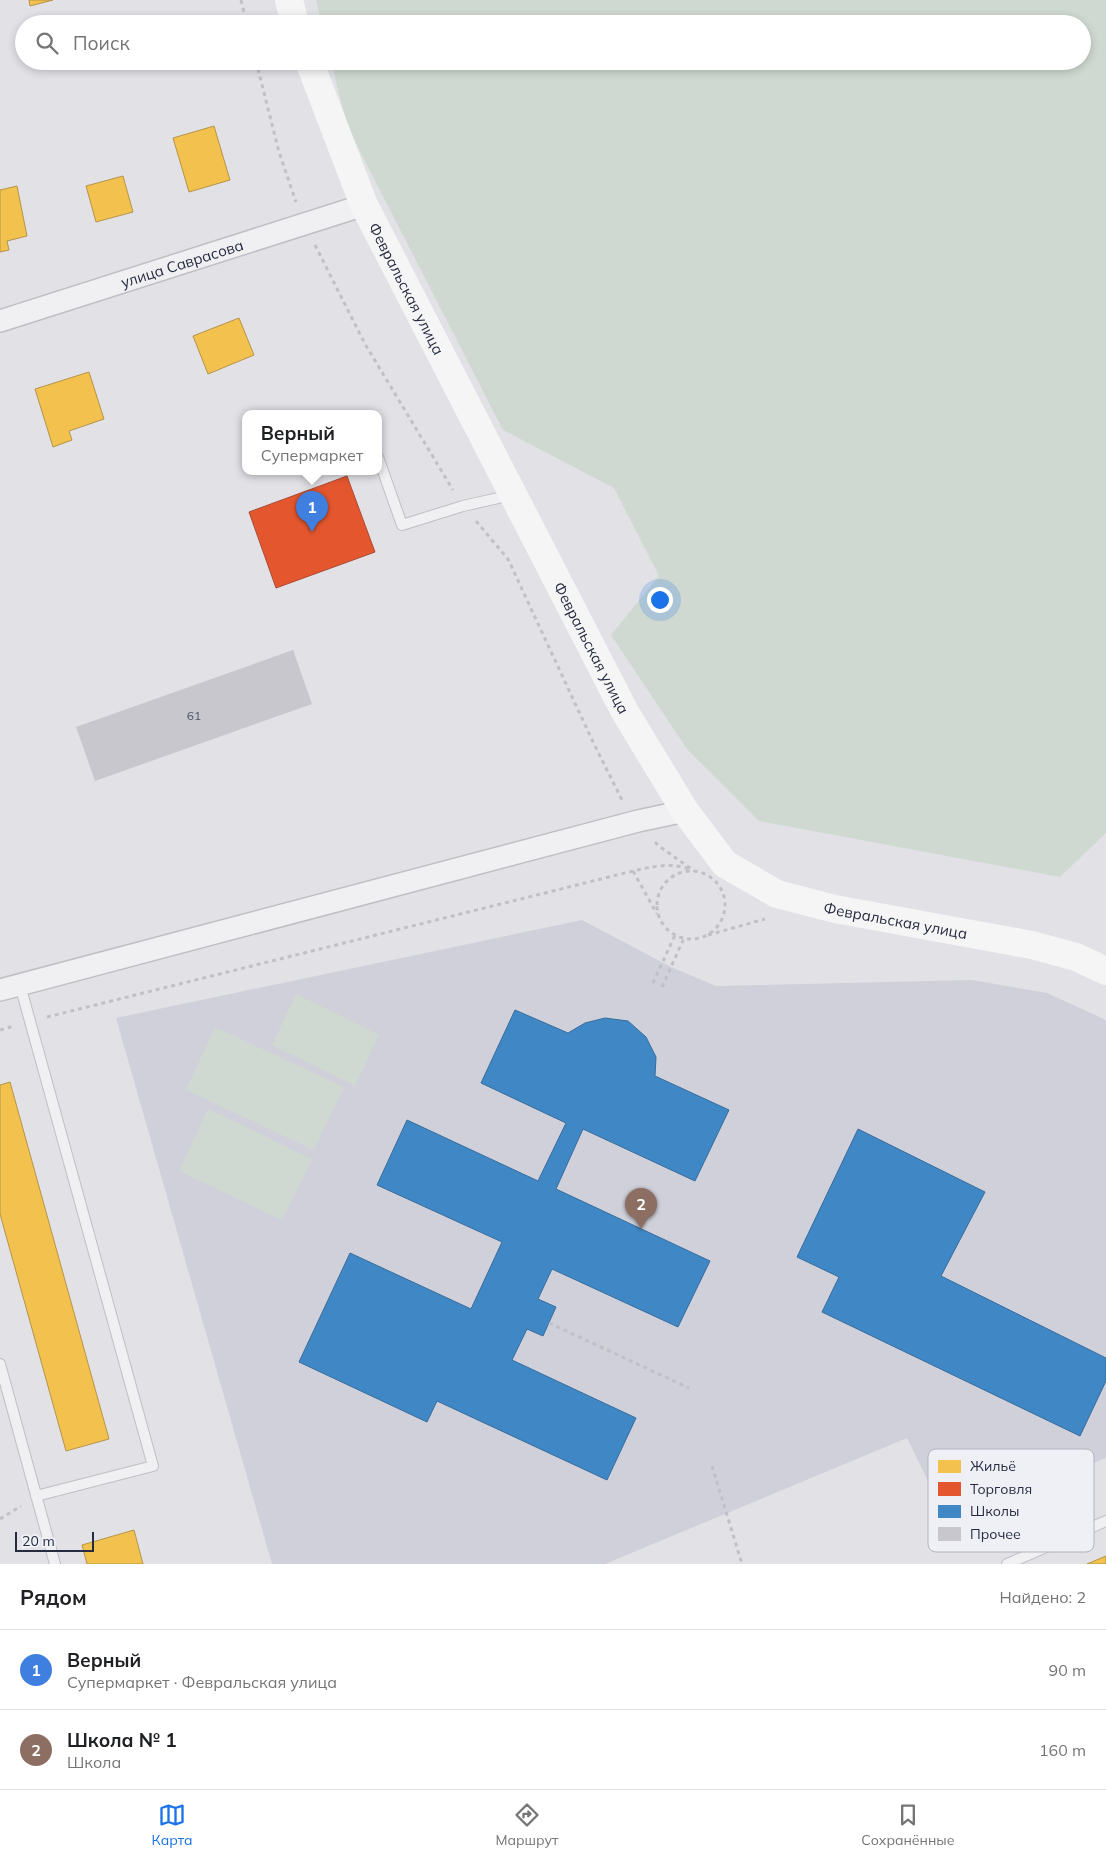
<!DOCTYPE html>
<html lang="ru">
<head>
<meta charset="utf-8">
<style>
  :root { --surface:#fff; --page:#f2f2f2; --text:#202124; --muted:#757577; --line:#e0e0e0; --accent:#1a73e8 }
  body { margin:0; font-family:Mulish,sans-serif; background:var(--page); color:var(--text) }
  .scale { position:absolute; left:15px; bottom:12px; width:79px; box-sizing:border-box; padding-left:5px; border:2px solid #272b40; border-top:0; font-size:14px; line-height:18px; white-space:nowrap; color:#272b40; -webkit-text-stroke:4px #eef0f6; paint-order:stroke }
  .you { position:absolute; left:659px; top:599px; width:18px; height:18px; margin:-12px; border:4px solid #fff; border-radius:50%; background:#1a73e8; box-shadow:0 0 0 8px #1a73e833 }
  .badge { display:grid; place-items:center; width:32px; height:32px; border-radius:50%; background:var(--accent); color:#fff; font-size:16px; font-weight:700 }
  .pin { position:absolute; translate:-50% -41px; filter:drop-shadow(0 1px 2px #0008) }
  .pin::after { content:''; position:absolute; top:26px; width:18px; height:15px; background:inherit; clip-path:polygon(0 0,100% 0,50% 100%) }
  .popup { position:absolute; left:242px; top:410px; width:140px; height:65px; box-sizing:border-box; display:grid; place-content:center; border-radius:10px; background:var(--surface); filter:drop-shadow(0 1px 4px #0005); font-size:16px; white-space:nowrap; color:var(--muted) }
  .popup b { font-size:19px; color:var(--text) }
  .popup::after { content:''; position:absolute; left:50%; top:100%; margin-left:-10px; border:10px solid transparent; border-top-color:var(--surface) }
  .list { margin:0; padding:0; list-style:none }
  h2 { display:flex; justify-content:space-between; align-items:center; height:65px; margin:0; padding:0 20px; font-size:21px }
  h2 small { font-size:16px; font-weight:400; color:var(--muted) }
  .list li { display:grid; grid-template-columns:32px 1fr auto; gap:15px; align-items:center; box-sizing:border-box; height:80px; padding:0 20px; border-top:1px solid var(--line) }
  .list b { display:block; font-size:19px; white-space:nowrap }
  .list p { margin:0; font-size:16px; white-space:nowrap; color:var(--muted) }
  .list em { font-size:16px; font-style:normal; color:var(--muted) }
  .icon { flex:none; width:28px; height:28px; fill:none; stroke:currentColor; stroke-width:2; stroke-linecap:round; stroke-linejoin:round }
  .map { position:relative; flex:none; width:1106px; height:1564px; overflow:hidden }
  .search { position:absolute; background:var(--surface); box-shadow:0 2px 8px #0003; left:15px; right:15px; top:15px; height:55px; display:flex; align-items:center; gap:12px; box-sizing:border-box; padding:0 18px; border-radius:28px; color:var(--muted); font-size:19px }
  .sheet { height:225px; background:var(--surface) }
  nav { display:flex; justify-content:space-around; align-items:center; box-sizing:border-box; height:70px; border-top:1px solid var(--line); background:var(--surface); font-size:14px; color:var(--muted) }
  nav a { display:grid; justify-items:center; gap:2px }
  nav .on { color:var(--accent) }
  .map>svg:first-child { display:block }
  .built { fill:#cfd0d9 }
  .green { fill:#cfd9d1 }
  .homes { fill:#f2c14e; stroke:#b5944a }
  .shops { fill:#e4572e; stroke:#ab4a33 }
  .schools { fill:#3f88c5; stroke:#386c9d }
  .building { fill:#c7c7cd }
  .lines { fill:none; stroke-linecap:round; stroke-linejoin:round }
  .service-casing { stroke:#bfbfc4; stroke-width:12 }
  .minor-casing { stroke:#bfbfc4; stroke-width:24 }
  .path { stroke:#c0c0c6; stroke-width:3; stroke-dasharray:4 4; stroke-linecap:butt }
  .service { stroke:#f0f0f3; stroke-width:10 }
  .minor { stroke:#f0f0f3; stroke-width:21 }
  .secondary { stroke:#f5f5f6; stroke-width:28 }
  .labels { text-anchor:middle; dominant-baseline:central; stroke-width:5; stroke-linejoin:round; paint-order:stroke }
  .number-label { font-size:12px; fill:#515465 }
  .street-label { font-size:15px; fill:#272b40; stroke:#eef0f6 }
  .key { fill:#eef0f6; stroke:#b2b5bf; stroke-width:1 }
  .key-label { font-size:14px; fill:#272b40 }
</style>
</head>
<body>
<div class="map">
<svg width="1106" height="1564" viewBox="0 0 1106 1564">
  <rect width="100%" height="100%" fill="#e1e1e6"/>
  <path class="built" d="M582 920 671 967 716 986 972 980 1047 993 1106 1020V1458L948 1522 907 1438 605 1564H272L116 1018Z"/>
  <path class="green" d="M316 0H1106V833L1060 877 759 821 687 749 611 635 659 576 614 488 503 430 347 126 331 61H1082V24H322Z
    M296 994 379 1035 355 1086 272 1045Z
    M215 1027 344 1087 314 1150 186 1090Z
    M208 1109 312 1159 282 1220 179 1171Z"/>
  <path class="homes" d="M29 0H53L30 6Z
    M214 126 230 180 189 192 173 138Z
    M123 176 133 212 96 222 86 186Z
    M17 186 27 236 7 241 9 250 0 252V190Z
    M239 318 254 355 208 374 193 336Z
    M89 372 104 419 69 431 72 440 53 447 35 389Z
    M10 1082 109 1439 66 1451 0 1214V1085Z
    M134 1530 143 1564H87L82 1545Z
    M1106 1556V1564H1087Z"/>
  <path class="shops" d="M347 476 375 552 276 588 249 512Z"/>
  <path class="schools" d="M515 1010 568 1033 585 1023 605 1018 628 1021 646 1037 656 1057 655 1076 729 1110 695 1181 583 1129 556 1189 710 1261 678 1327 552 1269 538 1299 556 1307 543 1336 527 1329 512 1360 636 1418 607 1480 437 1401 427 1422 299 1362 350 1253 471 1309 502 1242 377 1185 407 1120 538 1181 566 1123 481 1083Z
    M858 1129 985 1192 941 1276 1106 1358V1381L1080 1436 822 1312 839 1277 797 1257Z"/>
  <path class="building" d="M293 650 312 704 95 781 76 727Z"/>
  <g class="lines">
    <g class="service-casing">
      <path id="service" d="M378 457 402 525 463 506 512 495
        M20 985 153 1466 36 1496
        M0 1364 55 1564
        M1007 1564 1106 1521"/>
    </g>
    <g class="minor-casing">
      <g id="minor">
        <path id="s1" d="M0 321 364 205"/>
        <path d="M0 990 638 821 685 811"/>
      </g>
    </g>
    <path class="path" d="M241 0 247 24
      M256 61 279 152 296 202
      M315 245 365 344 453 490
      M476 521 508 559 593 742 623 802
      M655 842 659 846 694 871
      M633 871 657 914
      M657 905a34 34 0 1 1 68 0a34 34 0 1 1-68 0Z
      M708 935 765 919
      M653 983 675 935
      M662 987 684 938
      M47 1017 633 871C651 867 671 862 689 869
      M0 1030 14 1026
      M549 1323 689 1388
      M712 1466 742 1564
      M0 1519 21 1506"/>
    <use href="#service" class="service"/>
    <use href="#minor" class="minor"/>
    <g class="secondary">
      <path d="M289 0 295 24"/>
      <path id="s2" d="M309 61 364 205 625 712 685 811 725 864 777 894 835 909 1032 945 1076 957 1106 971"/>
    </g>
  </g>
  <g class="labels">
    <g class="number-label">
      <text x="194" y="715">61</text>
    </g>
    <g class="street-label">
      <text stroke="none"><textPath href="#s1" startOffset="191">улица Саврасова</textPath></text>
      <text stroke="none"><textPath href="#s2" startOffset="248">Февральская улица</textPath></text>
      <text stroke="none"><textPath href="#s2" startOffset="652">Февральская улица</textPath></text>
      <text stroke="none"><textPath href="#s2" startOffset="1088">Февральская улица</textPath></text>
    </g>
  </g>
  <rect x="928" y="1449" width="166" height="103" rx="8" class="key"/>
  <rect x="938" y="1460" width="23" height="13" fill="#f2c14e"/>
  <rect x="938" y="1482" width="23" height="14" fill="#e4572e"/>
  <rect x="938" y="1505" width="23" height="13" fill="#3f88c5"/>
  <rect x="938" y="1527" width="23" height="14" fill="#c7c7cd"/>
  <g class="key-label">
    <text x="970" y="1471">Жильё</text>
    <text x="970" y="1494">Торговля</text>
    <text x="970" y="1516">Школы</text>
    <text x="970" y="1539">Прочее</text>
  </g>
</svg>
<div class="scale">20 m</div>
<div class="you"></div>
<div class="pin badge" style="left:312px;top:532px;background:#3f7fe0">1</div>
<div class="popup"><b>Верный</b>Супермаркет</div>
<div class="pin badge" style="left:641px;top:1229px;background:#8d6e63">2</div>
<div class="search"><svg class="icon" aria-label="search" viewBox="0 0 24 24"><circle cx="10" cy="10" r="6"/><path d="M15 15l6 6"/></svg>Поиск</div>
</div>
<section class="sheet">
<h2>Рядом<small>Найдено: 2</small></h2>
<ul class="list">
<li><span class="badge" style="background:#3f7fe0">1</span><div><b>Верный</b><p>Супермаркет · Февральская улица</p></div><em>90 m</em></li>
<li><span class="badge" style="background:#8d6e63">2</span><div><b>Школа № 1</b><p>Школа</p></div><em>160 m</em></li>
</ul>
</section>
<nav>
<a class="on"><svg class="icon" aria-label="map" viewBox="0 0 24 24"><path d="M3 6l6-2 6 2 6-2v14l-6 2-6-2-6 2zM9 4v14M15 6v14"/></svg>Карта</a>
<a><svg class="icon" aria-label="directions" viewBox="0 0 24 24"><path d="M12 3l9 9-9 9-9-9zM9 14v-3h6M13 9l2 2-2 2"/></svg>Маршрут</a>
<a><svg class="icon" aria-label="saved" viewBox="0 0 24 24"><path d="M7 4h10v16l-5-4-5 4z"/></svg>Сохранённые</a>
</nav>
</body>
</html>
